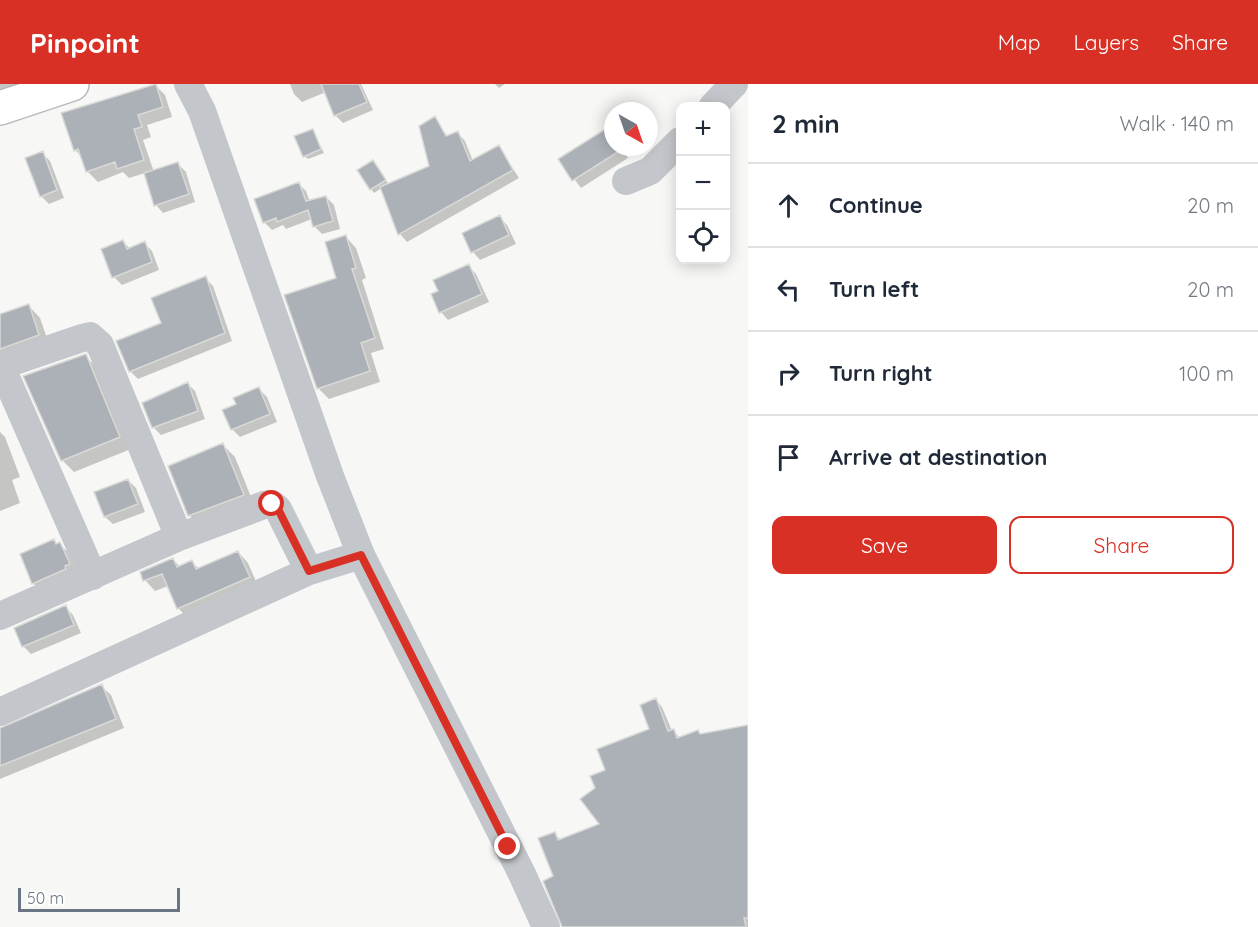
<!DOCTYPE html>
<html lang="en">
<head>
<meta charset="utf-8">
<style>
  :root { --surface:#fff; --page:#f6f6f7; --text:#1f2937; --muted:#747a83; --line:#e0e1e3; --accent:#d93025 }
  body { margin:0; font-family:Quicksand,sans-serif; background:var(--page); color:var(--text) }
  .controls { position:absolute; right:18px; top:18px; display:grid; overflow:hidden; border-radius:12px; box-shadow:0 3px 15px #0003 }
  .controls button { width:54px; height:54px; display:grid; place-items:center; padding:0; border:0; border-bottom:2px solid var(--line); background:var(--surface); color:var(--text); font:30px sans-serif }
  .compass { position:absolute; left:604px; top:18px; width:54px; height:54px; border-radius:50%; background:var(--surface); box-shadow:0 3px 15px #0003; rotate:140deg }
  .scale { position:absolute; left:18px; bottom:15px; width:162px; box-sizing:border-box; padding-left:6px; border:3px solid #697583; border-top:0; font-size:16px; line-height:21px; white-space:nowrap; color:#697583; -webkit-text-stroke:4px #fff; paint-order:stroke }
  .stop { position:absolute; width:18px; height:18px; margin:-14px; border:4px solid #d93025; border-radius:50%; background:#fff }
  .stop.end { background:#d93025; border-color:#fff; box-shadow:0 2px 6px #0008 }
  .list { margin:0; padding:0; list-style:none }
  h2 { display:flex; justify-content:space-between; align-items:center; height:78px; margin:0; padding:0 24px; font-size:26px }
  h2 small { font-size:20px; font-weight:400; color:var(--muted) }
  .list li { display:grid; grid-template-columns:39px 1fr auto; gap:18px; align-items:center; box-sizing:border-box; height:84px; padding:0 24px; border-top:2px solid var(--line) }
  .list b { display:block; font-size:22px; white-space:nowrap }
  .list em { font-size:20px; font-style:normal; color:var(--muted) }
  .actions { display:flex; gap:12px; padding:18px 24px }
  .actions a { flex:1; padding:14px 0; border:2px solid var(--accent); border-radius:12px; text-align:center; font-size:21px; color:var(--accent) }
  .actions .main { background:var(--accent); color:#fff }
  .icon { flex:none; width:33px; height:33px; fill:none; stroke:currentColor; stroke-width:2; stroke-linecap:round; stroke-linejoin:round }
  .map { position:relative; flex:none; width:748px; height:843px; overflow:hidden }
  header { display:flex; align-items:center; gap:36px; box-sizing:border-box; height:84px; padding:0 30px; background:var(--accent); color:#fff }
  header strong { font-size:28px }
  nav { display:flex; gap:33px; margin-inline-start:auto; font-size:21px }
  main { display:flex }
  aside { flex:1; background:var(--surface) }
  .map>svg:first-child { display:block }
  .shadow { fill:#0003 }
  .building { fill:#abb1b7; stroke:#d9d9d7; stroke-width:1.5 }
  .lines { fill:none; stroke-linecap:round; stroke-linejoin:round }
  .major-casing { stroke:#b5b8bc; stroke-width:36 }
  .minor { stroke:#c3c6ca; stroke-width:28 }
  .major { stroke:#fff; stroke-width:33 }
  .route { stroke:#d93025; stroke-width:8 }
</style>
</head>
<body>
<header>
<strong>Pinpoint</strong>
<nav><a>Map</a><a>Layers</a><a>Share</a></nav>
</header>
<main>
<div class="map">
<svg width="748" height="843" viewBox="0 0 748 843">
  <rect width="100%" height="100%" fill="#f7f7f5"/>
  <path class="shadow" d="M0 0H44L0 14Z
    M290 0H361L373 26 343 39 335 31 326 8 302 18 294 10Z
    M495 0H505L499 4Z
    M155 1 165 11 172 33 147 41 151 53 143 56 154 88 178 80 186 88 195 118 163 129 156 121 145 89 129 94 123 88 98 98 87 87 83 74 75 66Z
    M434 34 448 53 458 49 465 57 473 77 499 63 519 94 407 158 400 150 382 104 374 109 371 105 373 78 389 101 430 83Z
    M313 46 324 69 308 75 304 72Z
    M607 46 613 52V63H621L628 74 581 104 560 76Z
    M42 69 50 77 64 114 49 120 41 112Z
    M298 99 306 107 310 118 326 113 334 121 340 145 322 150 314 142 312 135 286 145 283 141 272 146 264 138Z
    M499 133 507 141 516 160 480 176 473 168Z
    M346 153 356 164 366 194 362 196 384 265 371 269 380 298 329 315 318 304Z
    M123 157 130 165 144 159 152 167 159 186 122 201 114 193Z
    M468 182 476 190 489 218 448 236 441 228 433 211 440 208Z
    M205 194 213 202 232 257 138 295 130 287 163 240Z
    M29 222 40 234 50 263 0 284V231Z
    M85 272 97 284 131 365 74 388 62 376Z
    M188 300 195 307 205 335 161 351 153 343Z
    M259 305 267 313 277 338 240 353 232 345 238 321Z
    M0 348 5 353 20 393 12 396 20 419 0 427Z
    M223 361 235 373 255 423 201 443 189 431Z
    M128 396 136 404 145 428 113 440 105 433 96 409Z
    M54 457 67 467 76 488 40 506 33 499Z
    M238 468 248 479 259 504 189 535 178 524 168 502 155 507 145 496 142 489 173 475 180 483 192 478 199 485Z
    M65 523 73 531 81 549 31 570 23 562Z
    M101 602 111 611 124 644 0 695V644Z
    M656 616 662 623 672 647 681 654 698 647 702 651 748 642V843H563L555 793 554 749 561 756 601 741 597 705 607 687 651 646Z"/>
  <path class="building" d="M156 0 163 23 138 31 142 43 134 45 144 76 117 85 115 78 86 88 78 65 74 67 61 29Z
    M321 0H359L367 18 334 32Z
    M435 32 446 52 458 47 470 77 499 61 513 86 398 151 380 103 429 82 419 42Z
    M607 44 613 53V63H619L621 66 572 97 558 75Z
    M313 45 321 65 303 73 294 52Z
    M43 67 57 106 40 113 25 74Z
    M373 76 386 96 370 106 357 86Z
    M178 78 189 110 154 122 144 89Z
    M299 98 306 117 326 112 333 137 313 143 308 126 277 138 276 134 263 139 254 115Z
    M500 131 509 151 471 169 462 149Z
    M346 151 356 184 352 185 375 254 361 259 370 287 317 305 284 211 336 194 325 158Z
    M123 156 127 165 145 157 152 178 112 194 101 165Z
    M469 180 482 210 439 229 431 210 438 207 433 196Z
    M206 192 225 249 129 288 116 257 161 239 151 214Z
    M29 220 39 251 0 265V230Z
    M86 270 120 353 61 377 23 292Z
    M188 298 198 327 152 344 142 319Z
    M259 303 270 330 231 346 222 326 236 320 233 314Z
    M223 359 244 411 188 432 168 382Z
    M128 395 138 420 104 433 94 408Z
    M54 455 56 460 60 458 70 480 65 482 66 485 32 500 20 470Z
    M238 467 250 493 177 525 162 490 143 497 140 488 173 474 177 483 192 476 196 485Z
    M66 521 74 541 22 563 14 544Z
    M102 600 116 635 0 682V644Z
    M656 614 668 647 674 645 677 654 698 646 700 650 748 641V834H744L746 843H562L543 797 553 792 538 754 555 748 558 756 599 740 580 715 595 704 590 692 605 686 597 665 649 645 640 621Z"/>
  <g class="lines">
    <g class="major-casing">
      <path id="major" d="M0 24 72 0"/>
    </g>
    <path class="minor" d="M188 0 202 27 330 392 361 471 522 790 546 843
      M713 22 734 0
      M626 97 650 87 680 57
      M0 282 82 254 90 252 100 261 179 453
      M1 282 93 492
      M0 532 179 453 264 421 272 420 278 425 309 487
      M0 628 309 487 361 471"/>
    <use href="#major" class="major"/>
  </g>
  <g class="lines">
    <path class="route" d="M272 420 278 425 309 487 361 471 508 763"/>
  </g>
</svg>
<div class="controls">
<button>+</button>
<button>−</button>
<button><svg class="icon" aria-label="locate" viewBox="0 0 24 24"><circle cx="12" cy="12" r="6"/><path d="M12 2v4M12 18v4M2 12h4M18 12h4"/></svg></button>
</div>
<svg class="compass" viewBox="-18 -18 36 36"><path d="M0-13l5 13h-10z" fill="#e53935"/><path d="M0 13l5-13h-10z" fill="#747a83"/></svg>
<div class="scale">50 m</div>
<div class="stop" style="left:272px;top:420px"></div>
<div class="stop end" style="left:508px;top:763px"></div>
</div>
<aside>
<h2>2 min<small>Walk · 140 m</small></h2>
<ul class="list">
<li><svg class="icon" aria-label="ahead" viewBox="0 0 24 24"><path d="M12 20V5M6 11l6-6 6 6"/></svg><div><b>Continue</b></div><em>20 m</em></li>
<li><svg class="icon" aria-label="left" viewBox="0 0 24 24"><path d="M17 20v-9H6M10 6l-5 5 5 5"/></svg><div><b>Turn left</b></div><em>20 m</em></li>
<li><svg class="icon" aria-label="right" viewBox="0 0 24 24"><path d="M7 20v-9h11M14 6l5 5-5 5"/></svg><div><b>Turn right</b></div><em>100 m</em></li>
<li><svg class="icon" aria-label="arrive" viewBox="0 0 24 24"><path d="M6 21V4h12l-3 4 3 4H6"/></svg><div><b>Arrive at destination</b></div></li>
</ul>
<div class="actions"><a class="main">Save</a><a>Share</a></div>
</aside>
</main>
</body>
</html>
